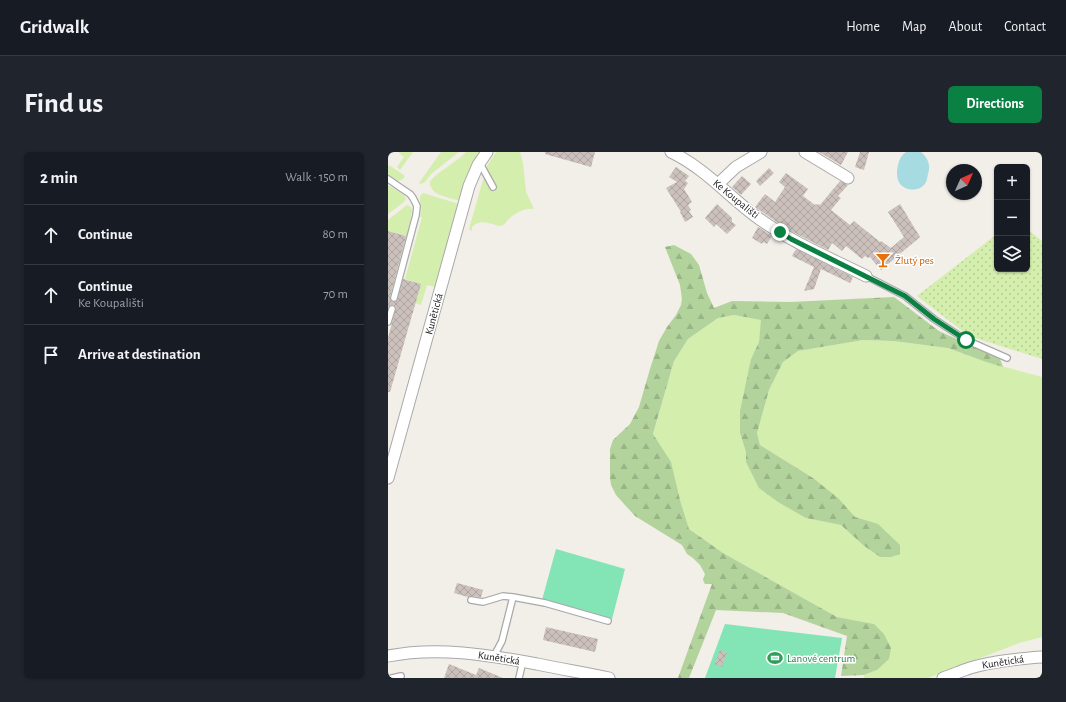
<!DOCTYPE html>
<html lang="en">
<head>
<meta charset="utf-8">
<style>
  :root { --surface:#171b24; --page:#20242c; --text:#f1f3f6; --muted:#9ea1a6; --line:#363941; --accent:#0b8043 }
  body { margin:0; font-family:"Alegreya Sans",sans-serif; background:var(--page); color:var(--text) }
  .controls { position:absolute; right:12px; top:12px; display:grid; overflow:hidden; border-radius:6px; box-shadow:0 1px 3px #0004 }
  .controls button { width:36px; height:36px; display:grid; place-items:center; padding:0; border:0; border-bottom:1px solid var(--line); background:var(--surface); color:var(--text); font:20px sans-serif }
  .compass { position:absolute; left:558px; top:12px; width:36px; height:36px; border-radius:50%; background:var(--surface); box-shadow:0 1px 3px #0004; rotate:45deg }
  .stop { position:absolute; width:12px; height:12px; margin:-9px; border:3px solid #0b8043; border-radius:50%; background:#fff }
  .stop.end { background:#0b8043; border-color:#fff; box-shadow:0 1px 4px #0008 }
  .list { margin:0; padding:0; list-style:none }
  h2 { display:flex; justify-content:space-between; align-items:center; height:52px; margin:0; padding:0 16px; font-size:17px }
  h2 small { font-size:13px; font-weight:400; color:var(--muted) }
  .list li { display:grid; grid-template-columns:26px 1fr auto; gap:12px; align-items:center; box-sizing:border-box; height:60px; padding:0 16px; border-top:1px solid var(--line) }
  .list b { display:block; font-size:15px; white-space:nowrap }
  .list p { margin:0; font-size:13px; white-space:nowrap; color:var(--muted) }
  .list em { font-size:13px; font-style:normal; color:var(--muted) }
  .icon { flex:none; width:22px; height:22px; fill:none; stroke:currentColor; stroke-width:2; stroke-linecap:round; stroke-linejoin:round }
  .map { position:relative; flex:none; width:654px; height:526px; overflow:hidden; border-radius:6px }
  header { display:flex; align-items:center; gap:24px; box-sizing:border-box; height:56px; padding:0 20px; background:var(--surface); border-bottom:1px solid var(--line) }
  header strong { font-size:19px }
  nav { display:flex; gap:22px; margin-inline-start:auto; font-size:14px }
  .intro { display:flex; align-items:center; justify-content:space-between; box-sizing:border-box; height:96px; padding:0 24px }
  h1 { margin:0; font-size:28px }
  .button { padding:10px 18px; border-radius:6px; background:var(--accent); color:#fff; font-size:14px; font-weight:700 }
  main { display:flex; gap:24px; padding:0 24px }
  aside { flex:1; background:var(--surface); border-radius:6px; box-shadow:0 1px 3px #0004 }
  .map>svg:first-child { display:block }
  .grass { fill:#d4eead }
  .forest { fill:url(#forest-firs) }
  .garden { fill:url(#garden-dots) }
  .pitch { fill:#83e4b5 }
  .water { fill:#a7dbe2 }
  .building { fill:url(#building-cross-hatch) }
  .lines { fill:none; stroke-linecap:round; stroke-linejoin:round }
  .service-casing { stroke:#a9a9a9; stroke-width:8 }
  .minor-casing { stroke:#a9a9a9; stroke-width:13 }
  .service { stroke:#fff; stroke-width:5.5 }
  .minor { stroke:#fff; stroke-width:11 }
  .route { stroke:#0b8043; stroke-width:5 }
  .labels { text-anchor:middle; dominant-baseline:central; stroke-width:3; stroke-linejoin:round; paint-order:stroke }
  .street-label { font-size:11px; fill:#222; stroke:#fff }
  .food-label { font-size:11px; fill:#c56008; stroke:#fff; text-anchor:start }
  .leisure-label { font-size:11px; fill:#27864d; stroke:#fff; text-anchor:start }
</style>
</head>
<body>
<header>
<strong>Gridwalk</strong>
<nav><a>Home</a><a>Map</a><a>About</a><a>Contact</a></nav>
</header>
<div class="intro"><h1>Find us</h1><a class="button">Directions</a></div>
<main>
<aside>
<h2>2 min<small>Walk · 150 m</small></h2>
<ul class="list">
<li><svg class="icon" aria-label="ahead" viewBox="0 0 24 24"><path d="M12 20V5M6 11l6-6 6 6"/></svg><div><b>Continue</b></div><em>80 m</em></li>
<li><svg class="icon" aria-label="ahead" viewBox="0 0 24 24"><path d="M12 20V5M6 11l6-6 6 6"/></svg><div><b>Continue</b><p>Ke Koupališti</p></div><em>70 m</em></li>
<li><svg class="icon" aria-label="arrive" viewBox="0 0 24 24"><path d="M6 21V4h12l-3 4 3 4H6"/></svg><div><b>Arrive at destination</b></div></li>
</ul>
</aside>
<div class="map">
<svg width="654" height="526" viewBox="0 0 654 526">
  <defs>
    <pattern id="forest-firs" width="22" height="20" patternUnits="userSpaceOnUse"><rect width="22" height="20" fill="#b2d39b"/><path d="M5 1l3.5 6h-7zM16 11l3.5 6h-7z" fill="#99b585"/></pattern>
    <pattern id="garden-dots" width="8" height="8" patternUnits="userSpaceOnUse"><rect width="8" height="8" fill="#d4eead"/><path d="M2 2h.1M6 6h.1" fill="none" stroke="#b6cc95" stroke-width="1.8" stroke-linecap="round"/></pattern>
    <pattern id="building-cross-hatch" width="8" height="8" patternUnits="userSpaceOnUse"><rect width="8" height="8" fill="#cbc0bb"/><path d="M0 0l8 8M0 8l8-8" fill="none" stroke="#aea5a0"/></pattern>
  </defs>
  <rect width="100%" height="100%" fill="#f2eee8"/>
  <path class="grass" d="M10 0H25L12 18 9 15 16 5Z
    M53 0H71L43 22 37 30 33 32 31 31Z
    M78 0H91L85 13 72 49C66 47 52 44 48 41 45 39 41 34 42 30 45 23 71 8 78 0Z
    M108 0H132L135 11 138 40 146 57C136 56 127 61 120 68 117 71 117 73 112 74 103 72 92 66 84 75V79L81 77 99 14Z
    M1 13 17 24 15 27 10 29 0 22V15Z
    M0 33 16 43 18 47 16 50 0 62Z
    M35 41 71 52 48 135 39 133 33 153 27 151 32 132 17 127 34 65H32C33 61 34 57 33 54 32 48 30 45 35 41Z
    M19 53 23 55 24 59 19 84 0 79V68Z
    M345 163 374 168 371 190 363 207 352 281 358 300V310L418 366 453 373 475 393 490 373 467 365 425 326 372 293 369 281 381 238 395 210 410 199 475 188 505 189 560 196 598 210 654 225V485L631 491 540 526H476V523L489 518 486 472 449 465 335 401 301 377 292 348 265 283 286 209 300 187 330 166Z"/>
  <path class="forest" d="M286 93 303 102 311 113 319 141 326 156 344 149 402 150 506 145 551 179 612 207 615 215 598 210 560 196 505 189 475 188 410 199 395 210 381 238 369 281 372 293 425 326 450 346 467 365 490 372 512 393V402L503 405H492L475 393 453 373 418 366 390 350 371 336 358 310V300L352 281V259L363 207 371 190 373 168 346 163 330 166 300 187 286 209 265 282 283 310 292 348 301 377 335 401 449 465 486 472 496 482 503 496 501 507 489 518 476 523 453 524 459 484 395 461 328 458 301 526H290L324 432H317L315 428 317 422 312 413 305 406 299 402 294 393 247 364 228 343 223 333 222 326V297L225 288 242 272 251 255 262 217 271 189 279 175 288 163 293 153 294 147 292 133 277 95Z"/>
  <path class="garden" d="M639 77 654 89V207L581 184 529 144 609 82V117H639Z"/>
  <path class="pitch" d="M168 397 237 417 224 467 154 448Z
    M337 472 454 486 447 526H317Z"/>
  <path class="water" d="M518 0H533C540 6 543 13 540 22 539 26 539 30 536 33 529 41 513 38 510 28 509 25 509 22 509 19 510 12 511 5 518 0Z"/>
  <path class="building" d="M157 0H207L203 15 157 2Z
    M431 0H460L453 13Z
    M472 0H481L476 18 467 15Z
    M288 15 301 24 297 29 300 31 296 37 304 50 300 53 303 58 301 59 305 65 297 70 292 60H293L278 36 289 30 281 25Z
    M381 16 386 21 372 34 368 29Z
    M398 21 420 37 415 44 427 53 428 52 429 53 431 52 432 53 452 29 460 33 450 44 453 46 443 58 462 73 466 69 492 90 493 89 503 96 516 85 500 60 512 52 532 85 493 118 482 105 480 106 477 104 474 107 458 94 454 99 444 91 440 98 399 77 367 55 377 42 387 50 397 35 391 30Z
    M354 24 363 32 353 43 344 35Z
    M329 52 344 66V70L348 73 339 82 328 72 326 75 317 66Z
    M370 75 384 84 379 92 375 90 374 92 364 86Z
    M0 79 18 84 2 145 3 149 5 150 9 149 15 127 33 132 2 240H0V186L8 156 7 154 5 153 1 154 0 156Z
    M408 97 465 125 462 131 433 117 426 137 416 139 426 115 404 104Z
    M69 431 95 438 93 445 83 444 80 445 66 441Z
    M158 475 210 487 207 500 155 488Z
    M332 498 339 501 334 515 327 512Z
    M61 512 88 523 91 516 115 526H56Z"/>
  <g class="lines">
    <g class="service-casing">
      <path id="service" d="M90 13 94 15 105 35
        M0 27 13 36 22 42 25 46 29 54 28 63 6 146
        M478 124 517 144 546 167 578 188 619 206
        M0 170 4 157
        M83 448 95 450 115 444 125 445 157 451 220 469
        M106 504 114 489 125 445
        M4 526 13 524
        M131 526 135 509"/>
    </g>
    <g class="minor-casing">
      <path id="minor" d="M283 0C317 16 341 45 370 66 403 90 442 106 478 124
        M417 0 460 26
        M330 32 348 15 373 0
        M0 326 81 34 90 13 99 0
        M0 504C49 494 100 503 149 512 173 517 197 521 221 526
        M555 526C564 523 573 519 582 516 605 509 630 507 654 505"/>
    </g>
    <use href="#service" class="service"/>
    <use href="#minor" class="minor"/>
  </g>
  <g class="lines">
    <path class="route" d="M392 80 403 87 517 144 546 167 578 188"/>
  </g>
  <defs>
    <g id="bar-bare" transform="scale(1.2)"><path d="M-6-5H6L.8 .8V4.5H3.5V6h-7V4.5H-.8V.8Z" fill="#e8710a" stroke="#fff" stroke-width="2.5" paint-order="stroke"/></g>
    <g id="stadium-bare" transform="scale(1.2)"><path d="M0-5a6.5 5 0 1 0 0 10a6.5 5 0 1 0 0-10ZM-3.5-1.8h7v3.6h-7Z" fill="#2e9e5b" stroke="#fff" stroke-width="2.5" paint-order="stroke"/></g>
  </defs>
  <g fill-rule="evenodd">
    <use href="#bar-bare" x="495" y="108"/>
    <use href="#stadium-bare" x="387" y="506"/>
  </g>
  <g class="labels">
    <g class="street-label">
      <text transform="translate(348 47) rotate(39)">Ke Koupališti</text>
      <text transform="translate(46 162) rotate(-75)">Kunětická</text>
      <text transform="translate(111 506) rotate(9)">Kunětická</text>
      <text transform="translate(615 510) rotate(-9)">Kunětická</text>
    </g>
    <g class="food-label">
      <text x="507" y="108">Žlutý pes</text>
    </g>
    <g class="leisure-label">
      <text x="399" y="506">Lanové centrum</text>
    </g>
  </g>
</svg>
<div class="controls">
<button>+</button>
<button>−</button>
<button><svg class="icon" aria-label="layers" viewBox="0 0 24 24"><path d="M12 4l9 5-9 5-9-5zM3 14l9 5 9-5"/></svg></button>
</div>
<svg class="compass" viewBox="-18 -18 36 36"><path d="M0-13l5 13h-10z" fill="#e53935"/><path d="M0 13l5-13h-10z" fill="#9ea1a6"/></svg>
<div class="stop" style="left:578px;top:188px"></div>
<div class="stop end" style="left:392px;top:80px"></div>
</div>
</main>
</body>
</html>
